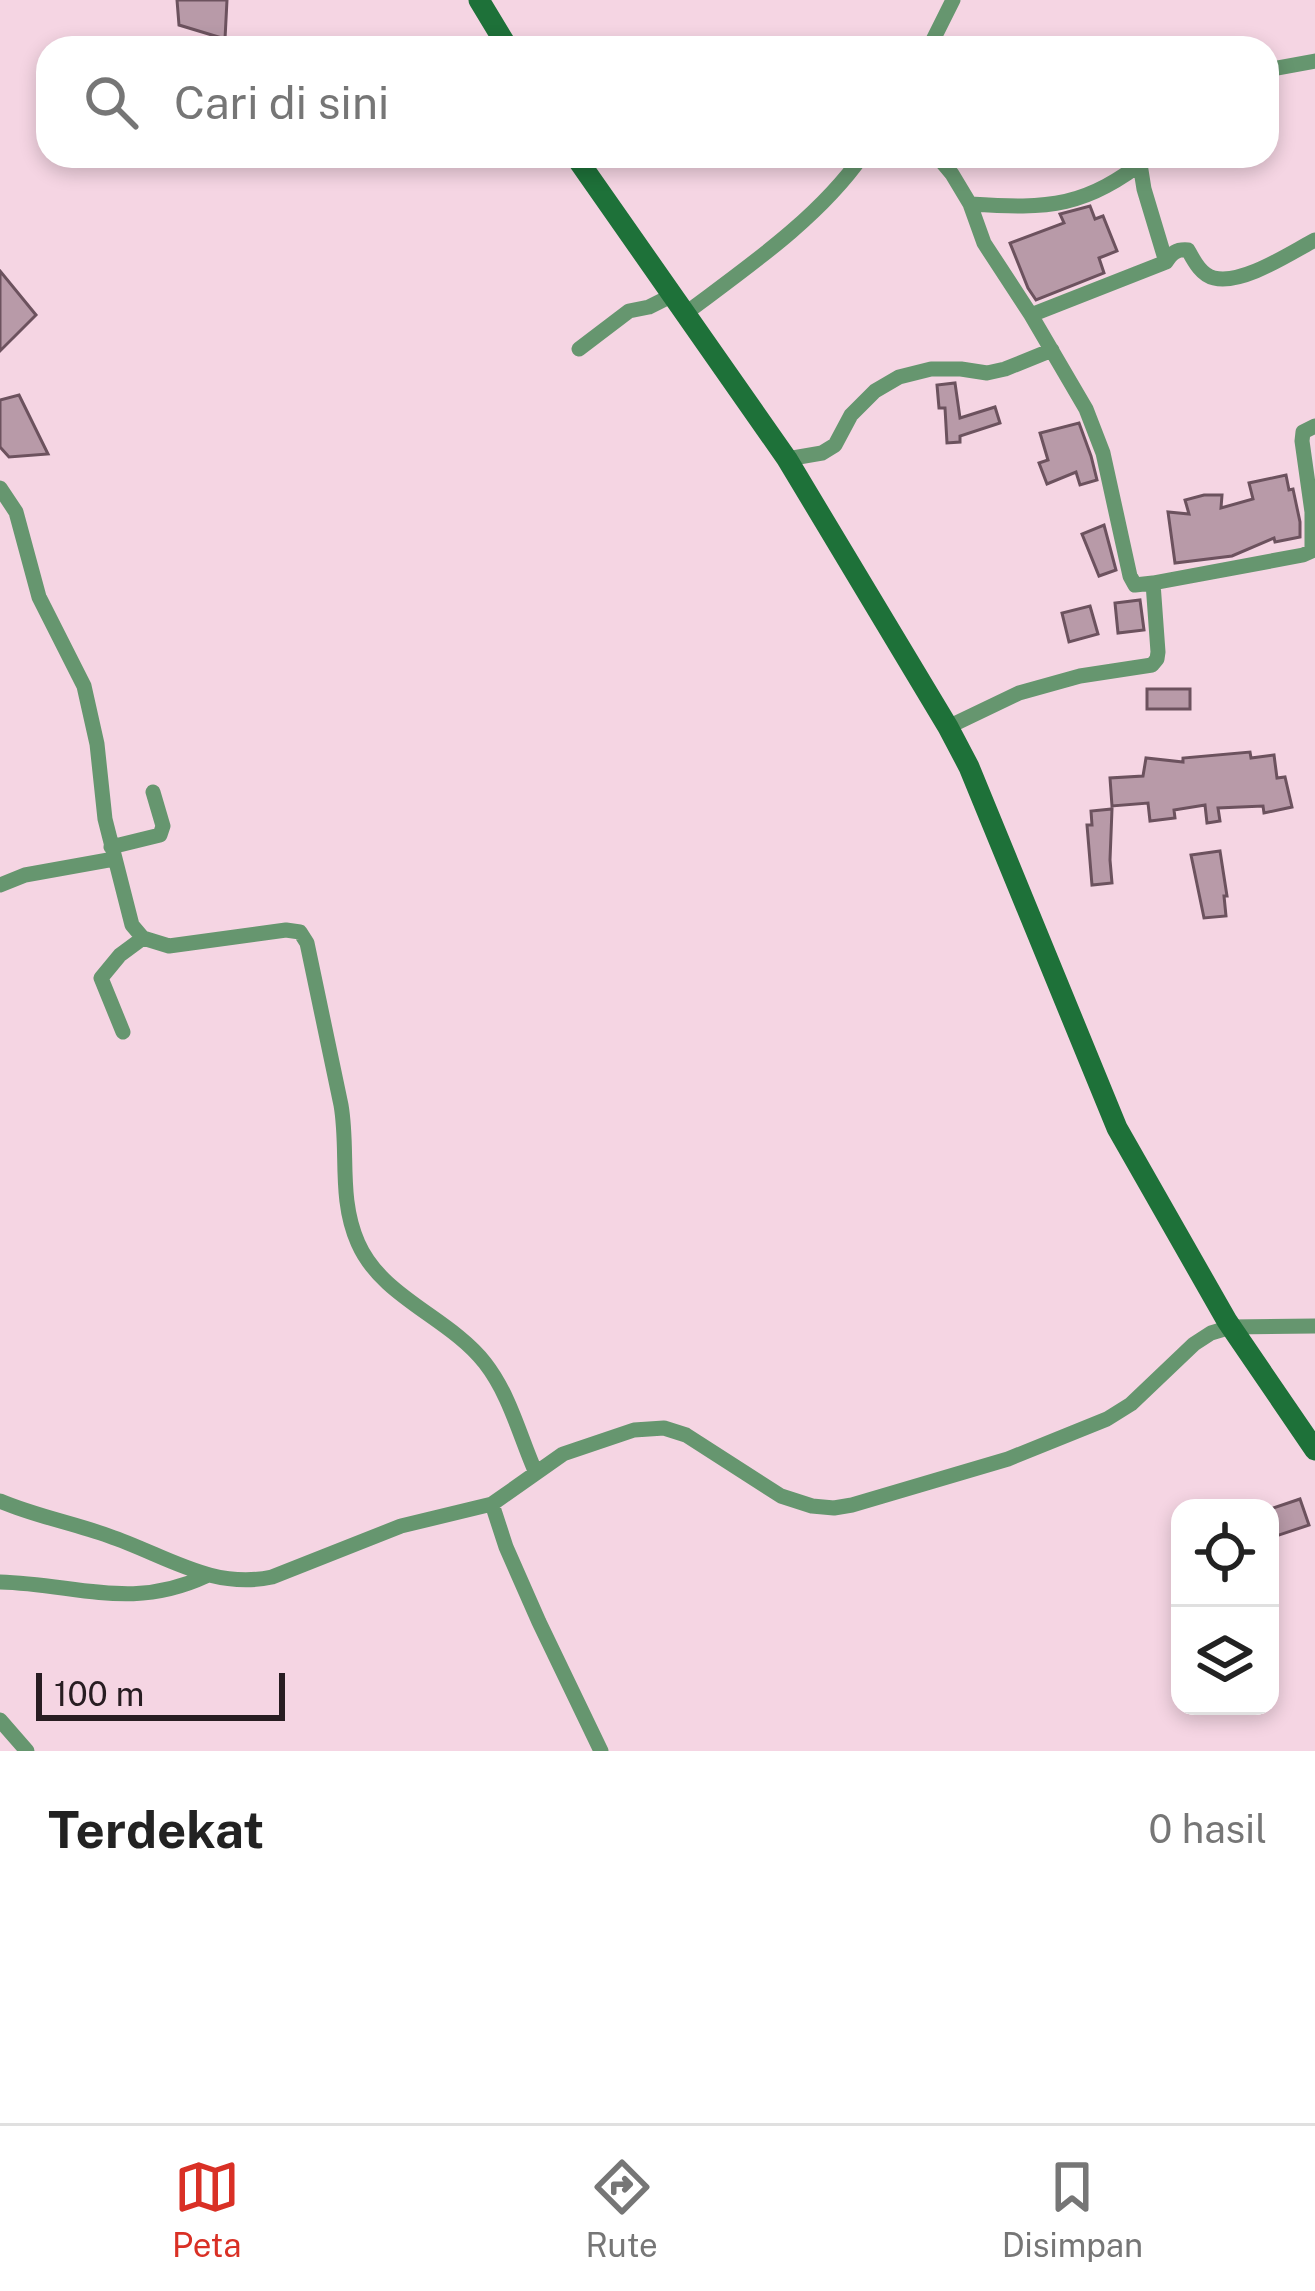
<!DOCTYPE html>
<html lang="id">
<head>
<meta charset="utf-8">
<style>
  :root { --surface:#fff; --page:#f6f6f6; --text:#222; --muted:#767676; --line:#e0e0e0; --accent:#d93025 }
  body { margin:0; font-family:"Public Sans",sans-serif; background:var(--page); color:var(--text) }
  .controls { position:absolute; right:36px; bottom:36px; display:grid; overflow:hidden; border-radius:24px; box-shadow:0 6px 18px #0003 }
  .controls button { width:108px; height:108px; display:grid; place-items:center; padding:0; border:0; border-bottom:3px solid var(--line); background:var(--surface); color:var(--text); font:60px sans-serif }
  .scale { position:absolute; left:36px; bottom:30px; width:249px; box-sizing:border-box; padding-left:12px; border:6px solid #281d22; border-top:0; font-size:33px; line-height:42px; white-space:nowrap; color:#281d22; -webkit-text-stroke:9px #f5d5e3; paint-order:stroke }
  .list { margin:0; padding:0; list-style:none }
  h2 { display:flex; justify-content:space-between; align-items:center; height:156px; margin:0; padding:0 48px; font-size:51px }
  h2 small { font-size:39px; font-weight:400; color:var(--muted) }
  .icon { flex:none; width:66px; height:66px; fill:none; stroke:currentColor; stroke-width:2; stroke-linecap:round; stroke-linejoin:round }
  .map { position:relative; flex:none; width:1315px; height:1751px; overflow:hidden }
  .search { position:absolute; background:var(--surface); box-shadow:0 6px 18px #0003; left:36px; right:36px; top:36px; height:132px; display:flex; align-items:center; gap:30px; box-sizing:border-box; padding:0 42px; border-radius:36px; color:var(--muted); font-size:45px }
  .sheet { height:372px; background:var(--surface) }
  nav { display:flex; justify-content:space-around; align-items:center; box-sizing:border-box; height:168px; border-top:3px solid var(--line); background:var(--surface); font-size:33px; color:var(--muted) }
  nav a { display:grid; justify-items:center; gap:6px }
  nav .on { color:var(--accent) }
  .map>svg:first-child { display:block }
  .building { fill:#b89aa8; stroke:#6c525e; stroke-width:3 }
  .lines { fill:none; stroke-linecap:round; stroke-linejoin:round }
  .street { stroke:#66966f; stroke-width:15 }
  .secondary { stroke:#1e7139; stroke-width:21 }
</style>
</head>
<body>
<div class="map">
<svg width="1315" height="1751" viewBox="0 0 1315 1751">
  <rect width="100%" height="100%" fill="#f5d5e3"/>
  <path class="building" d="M177 0H227L225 39 179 25Z
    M1090 206 1095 219 1103 216 1117 251 1099 258 1104 273 1036 300 1028 288 1010 243 1064 223 1060 214Z
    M0 271 36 315 0 351Z
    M955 383 960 418 995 407 1000 423 960 436V442L947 443 945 408H939L937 385Z
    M19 395 48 454 9 457 0 447V400Z
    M1079 423 1091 456 1097 480 1080 485 1076 472 1047 484 1039 463 1048 460 1040 433Z
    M1286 475 1289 490 1293 489 1300 522V537L1275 542 1274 538 1232 556 1175 563 1168 512 1189 514 1185 500 1204 495H1222L1221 508 1253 499 1249 483Z
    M1104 525 1116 570 1099 576 1082 534Z
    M1140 600 1144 630 1118 633 1115 603Z
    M1090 606 1098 634 1069 642 1062 613Z
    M1147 689H1190V709H1147Z
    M1250 752 1251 758 1274 755 1277 778 1285 777 1292 807 1264 813 1263 806 1218 808 1220 821 1207 823 1205 805 1174 810 1175 818 1150 821 1148 803 1112 806 1110 778 1143 776 1146 758 1183 762V758Z
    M1112 809 1110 860 1112 883 1092 885 1087 825H1092L1091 811Z
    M1220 851 1227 896H1224L1226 916 1204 918 1191 855Z
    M1300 1499 1309 1525 1270 1538V1509Z"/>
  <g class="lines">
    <path class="street" d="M929 48 953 0
      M1267 70 1315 61
      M937 156 952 174 970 204 984 243 1031 315 1086 409 1103 453 1130 576 1135 585 1153 583
      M1140 164 1144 189 1166 262
      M970 204C1051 209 1084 208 1151 156
      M686 313C746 268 819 218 862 156
      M1031 315 1166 262C1172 253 1176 249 1188 250 1194 261 1201 275 1214 278 1243 285 1290 253 1315 240
      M579 349 629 311 649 307 673 295
      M787 459 822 453 835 445 851 415 875 391 899 377 931 369H961L987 373 1005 369 1052 350
      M0 488 16 512 39 597 84 686 97 744 105 819 132 925 143 938 169 946 286 930 300 932 307 943 341 1105C349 1151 338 1198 358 1243 382 1298 449 1317 485 1363 510 1395 520 1437 536 1473
      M948 727 1019 693 1080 676 1152 665 1157 659 1158 652 1153 583 1303 555 1312 551V512L1302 441 1303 432 1315 426
      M111 847 160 835 163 826 153 792
      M0 885 25 875 114 859
      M123 1032 101 978 120 955 143 938
      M0 1501C35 1516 73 1523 109 1536 165 1555 212 1590 272 1577L401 1526 492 1504 563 1454 634 1430 664 1428 686 1435 781 1496 812 1506 834 1508 852 1505 1008 1459 1107 1419 1131 1404 1194 1344 1211 1333 1231 1327 1315 1326
      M492 1504 506 1547 539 1622 601 1751
      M0 1582C77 1584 131 1611 206 1576
      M0 1720 27 1751"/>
    <path class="secondary" d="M479 0 508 48
      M575 156 787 459 948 727 969 767 1117 1128 1227 1321 1315 1450"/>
  </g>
</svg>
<div class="controls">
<button><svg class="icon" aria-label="locate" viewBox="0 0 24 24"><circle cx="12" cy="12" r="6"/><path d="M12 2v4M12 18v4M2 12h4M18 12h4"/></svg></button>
<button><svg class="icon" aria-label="layers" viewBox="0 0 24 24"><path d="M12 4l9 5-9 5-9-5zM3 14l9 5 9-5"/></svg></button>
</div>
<div class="scale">100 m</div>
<div class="search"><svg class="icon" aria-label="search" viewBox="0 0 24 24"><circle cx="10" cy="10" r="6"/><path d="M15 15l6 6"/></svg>Cari di sini</div>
</div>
<section class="sheet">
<h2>Terdekat<small>0 hasil</small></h2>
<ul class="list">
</ul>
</section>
<nav>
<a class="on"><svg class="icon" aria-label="map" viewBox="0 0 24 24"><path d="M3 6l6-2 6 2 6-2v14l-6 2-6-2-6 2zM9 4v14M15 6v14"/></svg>Peta</a>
<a><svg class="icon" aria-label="directions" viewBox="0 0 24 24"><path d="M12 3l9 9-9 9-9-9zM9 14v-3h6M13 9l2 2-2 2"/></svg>Rute</a>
<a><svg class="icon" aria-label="saved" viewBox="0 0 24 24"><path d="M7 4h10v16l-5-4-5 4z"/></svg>Disimpan</a>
</nav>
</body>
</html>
